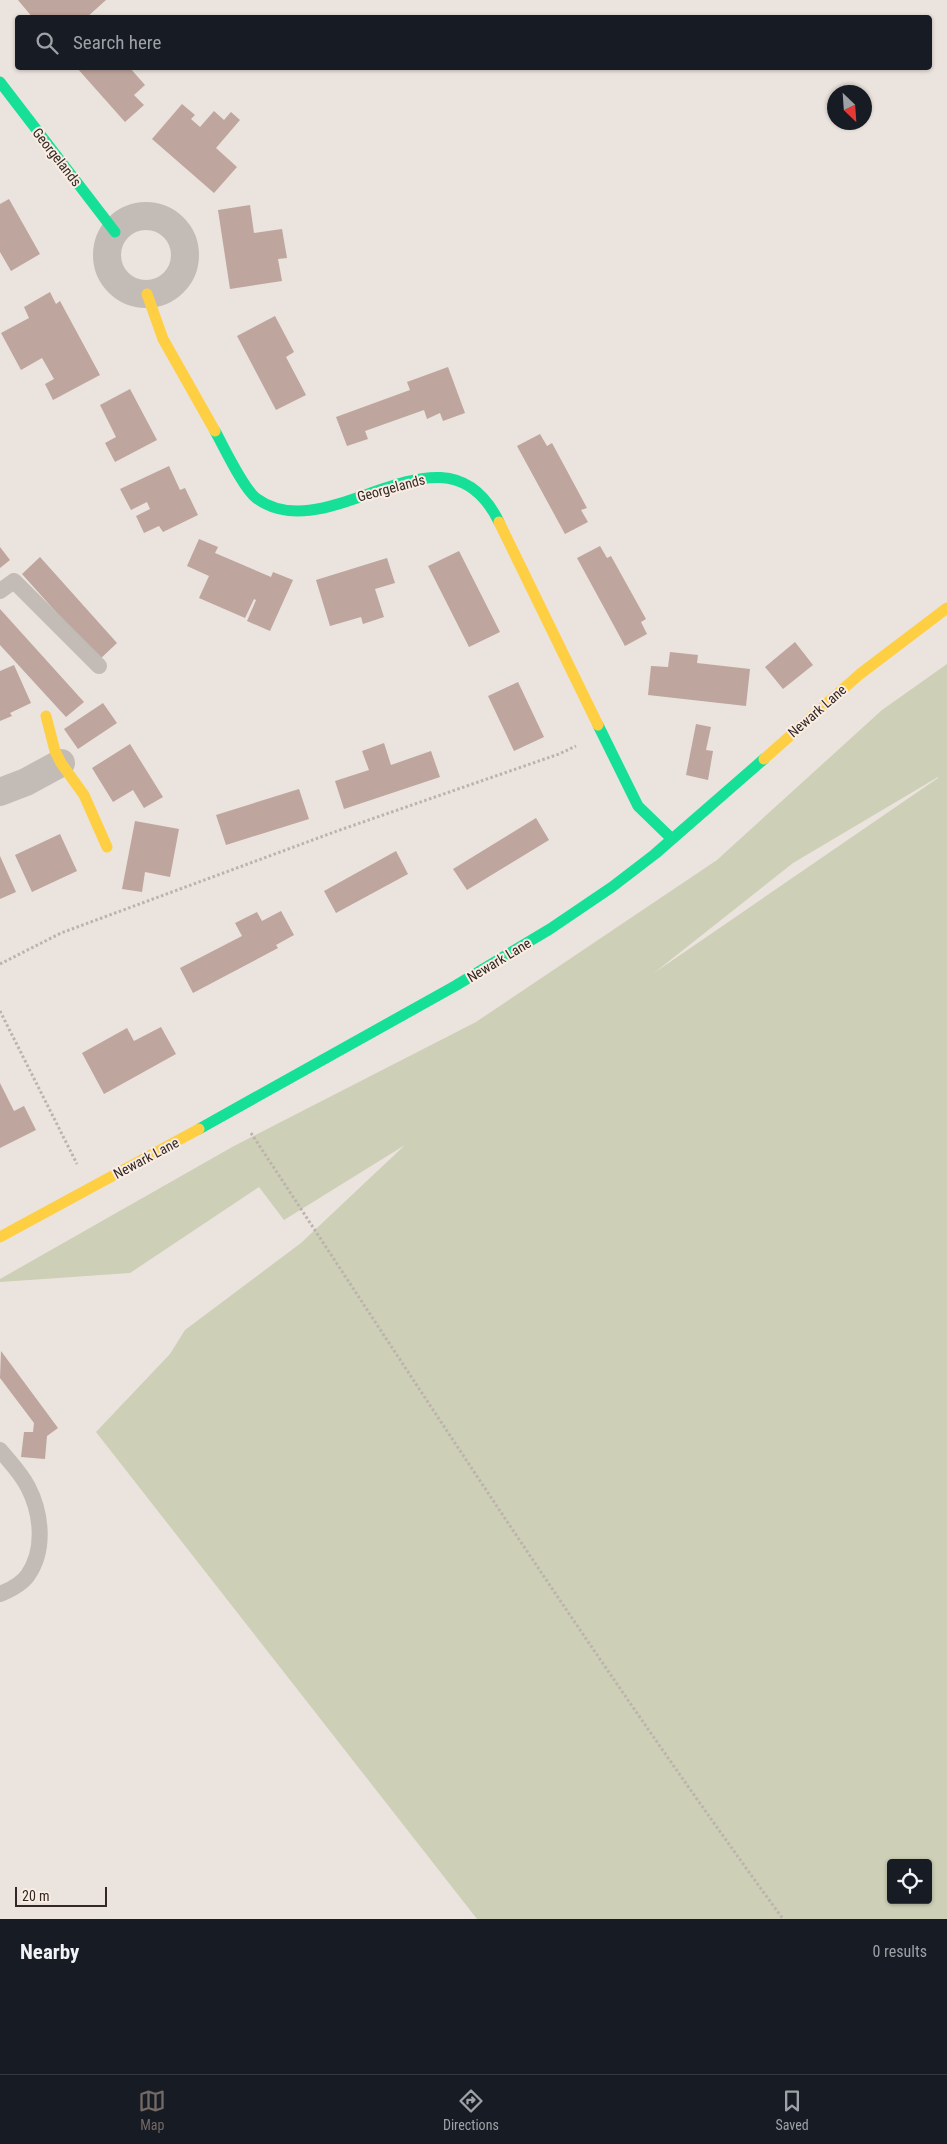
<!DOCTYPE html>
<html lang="en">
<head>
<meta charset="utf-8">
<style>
  :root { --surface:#171b24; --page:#242831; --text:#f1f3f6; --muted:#9ea1a6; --line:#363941; --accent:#736965 }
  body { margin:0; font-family:"Roboto Condensed",sans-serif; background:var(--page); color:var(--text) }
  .controls { position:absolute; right:15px; bottom:15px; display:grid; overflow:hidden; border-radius:5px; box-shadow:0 1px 4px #0004 }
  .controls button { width:45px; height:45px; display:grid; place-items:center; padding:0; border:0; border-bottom:1px solid var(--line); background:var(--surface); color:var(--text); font:25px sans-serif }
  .compass { position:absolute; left:827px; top:85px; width:45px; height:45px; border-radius:50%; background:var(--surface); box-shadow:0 1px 4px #0004; rotate:155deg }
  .scale { position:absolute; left:15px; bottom:12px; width:92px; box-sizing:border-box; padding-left:5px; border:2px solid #332825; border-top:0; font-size:14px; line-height:18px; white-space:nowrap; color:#332825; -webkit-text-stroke:4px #f9ede3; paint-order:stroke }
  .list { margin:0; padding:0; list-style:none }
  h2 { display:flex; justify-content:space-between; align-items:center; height:65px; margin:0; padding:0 20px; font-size:21px }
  h2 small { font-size:16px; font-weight:400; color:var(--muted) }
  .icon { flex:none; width:28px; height:28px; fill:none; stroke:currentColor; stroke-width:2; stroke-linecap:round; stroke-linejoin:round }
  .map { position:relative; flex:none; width:947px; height:1919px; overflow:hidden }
  .search { position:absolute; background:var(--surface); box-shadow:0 1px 4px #0004; left:15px; right:15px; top:15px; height:55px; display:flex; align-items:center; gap:12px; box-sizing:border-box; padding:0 18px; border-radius:5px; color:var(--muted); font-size:19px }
  .sheet { height:155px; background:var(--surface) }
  nav { display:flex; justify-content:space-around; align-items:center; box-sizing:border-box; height:70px; border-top:1px solid var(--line); background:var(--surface); font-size:14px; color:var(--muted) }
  nav a { display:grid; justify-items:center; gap:2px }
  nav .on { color:var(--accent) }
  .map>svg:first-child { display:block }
  .green { fill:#cdcfb6; fill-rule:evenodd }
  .building { fill:#bea59e }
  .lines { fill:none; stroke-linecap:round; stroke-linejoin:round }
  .path { stroke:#bcb3ae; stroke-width:3; stroke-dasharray:2.5 2.5; stroke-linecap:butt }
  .lane { stroke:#c3bbb6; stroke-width:16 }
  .street { stroke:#c3bbb6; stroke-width:28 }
  .fast { stroke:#16e098; stroke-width:11 }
  .slow { stroke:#ffcf43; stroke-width:11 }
  .labels { text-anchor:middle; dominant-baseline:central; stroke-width:4; stroke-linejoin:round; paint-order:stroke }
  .street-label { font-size:14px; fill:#332825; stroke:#f9ede3 }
</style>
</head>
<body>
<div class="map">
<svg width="947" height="1919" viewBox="0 0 947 1919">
  <rect width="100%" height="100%" fill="#ebe3dd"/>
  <path class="green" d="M947 664V1919H477L96 1432 170 1354 185 1330 301 1243 405 1145 284 1220 259 1187 130 1273 0 1282V1279L234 1146 476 1022 717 860 882 710ZM938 777V778L654 973 793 863ZM891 1863H928V1900H891Z"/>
  <path class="building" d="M18 0H106L86 18H66L64 16 62 18H33Z
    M77 68H130L145 85 134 95 144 105 125 122Z
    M182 104 195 115 191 119 200 127 214 111 224 120 231 112 240 120 216 148 237 167 214 193 152 139Z
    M9 199 40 254 11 271 0 252V204Z
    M250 205 254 233 282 229 287 258 278 259 282 281 230 289 218 210Z
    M50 292 56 304 60 301 100 375 53 400 45 384 54 379 42 358 21 370 1 333 29 318 24 307Z
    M275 316 294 352 286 357 306 395 276 410 237 336Z
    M448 367 465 413 443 421 440 413 427 419 424 410 365 431 368 439 347 446 336 417 410 390 407 382Z
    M130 389 157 440 115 462 105 443 116 437 100 405Z
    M540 434 547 446 552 443 587 508 581 510 588 522 565 534 517 446Z
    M169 466 180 490 185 488 198 515 163 532 159 526 144 533 136 516 150 509 147 502 131 510 120 489Z
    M199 539 218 547 215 553 271 577 273 572 293 580 270 631 247 621 256 600 254 599 245 618 199 598 209 576 187 566Z
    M600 546 607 558 611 556 646 619 641 622 647 634 625 646 577 558Z
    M0 547 10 560 0 568Z
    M459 551 500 632 469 647 428 566Z
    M40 557 117 643 99 660 22 574Z
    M387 558 395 583 375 589 384 617 363 624 361 617 330 626 316 580Z
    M0 609 84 702 66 717 0 645Z
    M795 642 813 665 783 689 765 667Z
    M670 652 698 655 697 663 750 669 746 706 648 695 651 666 668 667Z
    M14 665 31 703 10 713 12 716 0 721V671Z
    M518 682 544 737 514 751 488 696Z
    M103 703 117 723 78 749 64 729Z
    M696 724 711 727 706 750 713 751 708 780 686 775Z
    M384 743 391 765 431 751 440 777 344 809 335 781 369 770 362 751Z
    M130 744 163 797 144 808 133 790 113 802 92 768Z
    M299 789 309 819 226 845 216 815Z
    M536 818 549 840 467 890 453 869Z
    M135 821 179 829 170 877 145 872 142 892 122 889Z
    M60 834 77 871 32 892 15 855Z
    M396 851 408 874 336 913 324 891Z
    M0 856 16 892 0 899Z
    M281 911 294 935 276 945 278 948 193 993 180 968 242 936 235 923 257 912 262 921Z
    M161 1027 176 1054 104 1094 82 1053 127 1028 134 1041Z
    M0 1083 14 1111 24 1106 36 1130 0 1148Z
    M1 1351 58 1428 47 1436 45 1459 21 1457 24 1432H33L34 1423 0 1378Z"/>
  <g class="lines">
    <path class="path" d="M0 964 61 933 337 831 559 754 576 746
      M0 1011 77 1164
      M251 1133C425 1397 596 1663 783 1919"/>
    <path class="lane" d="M0 591 14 581 99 666
      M0 1450C9 1461 21 1473 28 1487 41 1512 46 1549 28 1575 22 1584 10 1590 0 1594"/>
    <path class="street" d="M107 255a39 39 0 1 1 78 0a39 39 0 1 1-78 0Z
      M0 792 26 782 61 763"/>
    <path class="fast" d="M0 82 115 232
      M215 431C224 447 243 488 256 498 330 553 444 409 499 522
      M598 725 638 806 672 839
      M199 1129 455 986 550 929 612 887 655 854 764 759"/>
    <path class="slow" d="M147 294 163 339 215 431
      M499 522 598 725
      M46 716 55 751 61 763 84 795 107 847
      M764 759 860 674 947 608
      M0 1237 199 1129"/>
  </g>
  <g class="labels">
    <g class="street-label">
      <text transform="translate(57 157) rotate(52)">Georgelands</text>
      <text transform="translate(391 488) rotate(-15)">Georgelands</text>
      <text transform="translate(817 711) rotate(-41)">Newark Lane</text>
      <text transform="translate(499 960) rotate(-31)">Newark Lane</text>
      <text transform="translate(146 1158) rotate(-28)">Newark Lane</text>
    </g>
  </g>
</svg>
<div class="controls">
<button><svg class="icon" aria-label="locate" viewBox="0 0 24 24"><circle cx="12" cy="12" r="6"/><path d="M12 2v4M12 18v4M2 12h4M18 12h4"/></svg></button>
</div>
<svg class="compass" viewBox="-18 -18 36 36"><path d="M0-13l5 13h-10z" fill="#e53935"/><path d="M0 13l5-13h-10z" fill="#9ea1a6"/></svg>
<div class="scale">20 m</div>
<div class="search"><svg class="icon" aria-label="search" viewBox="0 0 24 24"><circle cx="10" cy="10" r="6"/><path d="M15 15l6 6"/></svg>Search here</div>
</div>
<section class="sheet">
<h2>Nearby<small>0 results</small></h2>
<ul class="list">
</ul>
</section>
<nav>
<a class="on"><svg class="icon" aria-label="map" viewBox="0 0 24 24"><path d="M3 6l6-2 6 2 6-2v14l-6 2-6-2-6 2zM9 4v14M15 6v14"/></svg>Map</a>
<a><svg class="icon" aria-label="directions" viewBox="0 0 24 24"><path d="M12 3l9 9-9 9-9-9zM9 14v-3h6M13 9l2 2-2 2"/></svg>Directions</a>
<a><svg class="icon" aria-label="saved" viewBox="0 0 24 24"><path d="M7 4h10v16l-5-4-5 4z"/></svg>Saved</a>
</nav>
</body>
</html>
